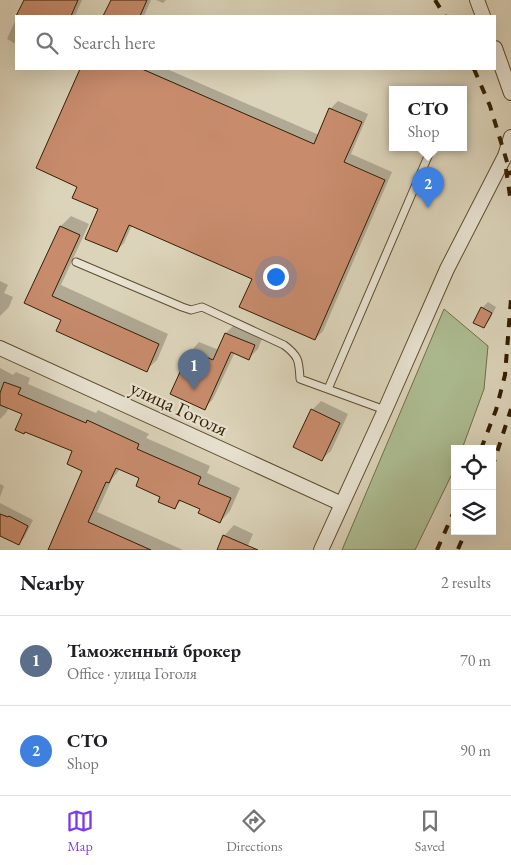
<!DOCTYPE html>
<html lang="en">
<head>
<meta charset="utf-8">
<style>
  :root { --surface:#fff; --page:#f2f2f2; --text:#202124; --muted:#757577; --line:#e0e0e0; --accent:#7c3aed }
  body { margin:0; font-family:"EB Garamond",serif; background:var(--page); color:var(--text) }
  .controls { position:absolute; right:15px; bottom:15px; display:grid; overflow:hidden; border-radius:0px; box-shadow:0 5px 20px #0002 }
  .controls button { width:45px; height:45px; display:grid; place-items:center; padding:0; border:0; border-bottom:1px solid var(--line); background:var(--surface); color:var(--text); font:25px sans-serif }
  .you { position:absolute; left:275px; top:276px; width:18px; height:18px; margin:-12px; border:4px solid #fff; border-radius:50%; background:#1a73e8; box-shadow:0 0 0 8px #1a73e833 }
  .badge { display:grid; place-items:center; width:32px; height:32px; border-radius:50%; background:var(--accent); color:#fff; font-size:16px; font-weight:700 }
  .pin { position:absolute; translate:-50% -41px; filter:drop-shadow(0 1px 2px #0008) }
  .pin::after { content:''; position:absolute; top:26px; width:18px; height:15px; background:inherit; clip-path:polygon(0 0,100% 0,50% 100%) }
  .popup { position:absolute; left:389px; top:86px; width:78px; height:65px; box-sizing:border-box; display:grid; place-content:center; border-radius:0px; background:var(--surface); filter:drop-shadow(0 1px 4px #0005); font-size:16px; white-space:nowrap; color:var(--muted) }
  .popup b { font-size:19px; color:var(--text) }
  .popup::after { content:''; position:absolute; left:50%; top:100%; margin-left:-10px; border:10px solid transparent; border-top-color:var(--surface) }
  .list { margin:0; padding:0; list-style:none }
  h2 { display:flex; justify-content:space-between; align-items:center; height:65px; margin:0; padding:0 20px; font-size:21px }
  h2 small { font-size:16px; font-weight:400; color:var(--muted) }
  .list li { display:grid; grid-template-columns:32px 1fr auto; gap:15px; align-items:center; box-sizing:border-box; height:90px; padding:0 20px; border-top:1px solid var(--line) }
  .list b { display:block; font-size:19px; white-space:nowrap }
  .list p { margin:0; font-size:16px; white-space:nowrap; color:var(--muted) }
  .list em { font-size:16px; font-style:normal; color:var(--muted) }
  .icon { flex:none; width:28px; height:28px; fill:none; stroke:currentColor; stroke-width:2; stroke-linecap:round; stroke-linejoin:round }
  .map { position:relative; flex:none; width:511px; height:550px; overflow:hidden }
  .search { position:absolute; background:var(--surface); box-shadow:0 5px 20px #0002; left:15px; right:15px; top:15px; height:55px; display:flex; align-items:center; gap:12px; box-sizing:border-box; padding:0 18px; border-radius:0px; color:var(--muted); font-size:19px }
  .sheet { height:245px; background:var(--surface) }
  nav { display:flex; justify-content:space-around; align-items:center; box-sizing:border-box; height:70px; border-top:1px solid var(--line); background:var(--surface); font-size:14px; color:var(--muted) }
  nav a { display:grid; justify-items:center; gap:2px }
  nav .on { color:var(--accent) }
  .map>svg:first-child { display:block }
  .green { fill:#adbd92; stroke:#706e4a }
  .shadow { fill:#0003 }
  .building { fill:#c88c6d; stroke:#341f01 }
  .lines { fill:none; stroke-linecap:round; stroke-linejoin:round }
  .lane-casing { stroke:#5e4c2f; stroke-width:9 }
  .street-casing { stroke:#5e4c2f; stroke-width:16 }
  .lane { stroke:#e8e3d2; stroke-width:7 }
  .street { stroke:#e8e3d2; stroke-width:14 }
  .rail { stroke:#341f01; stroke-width:4; stroke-dasharray:9 9; stroke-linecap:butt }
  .labels { text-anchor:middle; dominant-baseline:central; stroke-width:4.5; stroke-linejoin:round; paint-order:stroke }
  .street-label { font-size:20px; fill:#341f01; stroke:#e8e3d2 }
</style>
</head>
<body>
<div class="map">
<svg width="511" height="550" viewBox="0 0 511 550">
  <rect width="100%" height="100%" fill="#dcd4ba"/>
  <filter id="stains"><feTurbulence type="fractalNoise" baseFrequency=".004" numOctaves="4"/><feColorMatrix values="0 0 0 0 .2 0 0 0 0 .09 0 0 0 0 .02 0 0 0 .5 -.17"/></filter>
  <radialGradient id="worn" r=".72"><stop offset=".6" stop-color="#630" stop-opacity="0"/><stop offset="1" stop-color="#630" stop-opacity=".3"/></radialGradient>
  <path class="green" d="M444 309 488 346 484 389 462 449H455V467L452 474 415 550H342Z"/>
  <path class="shadow" d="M25 0H82L75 16H17Z
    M112 0H151L144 16H105Z
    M156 0H166L163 3Z
    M16 19V44L7 39Z
    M81 69H167L319 135 330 109 338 101 368 114 351 154 392 172 323 331 315 339 253 278 132 225 124 243 116 251 99 208 79 186 37 168Z
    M71 216 89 224 61 285 168 334 157 360 146 370 62 319 26 302 61 226Z
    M0 281 8 285 4 293 13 297 9 307 0 316Z
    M488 302 496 307 489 321 484 326 482 308Z
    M234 325 263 336 258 349 249 358 235 352 213 399 205 408 191 351 199 342 219 350 226 333Z
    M0 368 13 375 16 372 30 378 28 384 96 413 98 410 149 434 146 438 210 466 207 473 240 488 230 511 220 522 202 508 182 500 175 507 141 478 121 468 112 479 97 512 183 550H49L84 470 74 451 24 413 9 407 6 413 0 419Z
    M321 401 348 414 331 451 322 459 312 410Z
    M0 484 4 486 0 497Z
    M0 503 33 520 24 538 18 544 0 535Z
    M234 525 253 534 246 550H218L224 536Z"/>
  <path class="building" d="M24 0H78L71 16H16Z
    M111 0H147L140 16H103Z
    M80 69H142L314 144 329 108 362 122 344 162 385 180 315 340 239 307 252 279 129 225 117 252 85 239 98 209 72 198 77 187 36 168Z
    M60 226 80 235 52 296 159 344 147 372 56 331 61 320 24 303Z
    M481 307 492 313 484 328 473 323Z
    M225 333 255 345 249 360 231 352 205 410 170 394 190 350 213 360Z
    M4 382 21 388 18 394 86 423 87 420 139 444 137 449 201 477 198 484 231 498 220 523 198 513 200 509 179 500 175 509 158 502 160 497 136 486 139 478 116 468 109 483 106 482 88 522 151 550H48L82 471 67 464 72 451 25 432 24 434 15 430 22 414 0 405V393Z
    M311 409 340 423 322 461 293 447Z
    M0 514 8 517 9 516 28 526 19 545 0 536Z
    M223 535 258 550H217Z"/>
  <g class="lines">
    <g class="lane-casing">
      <path id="lane" d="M76 262 182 307 191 310 202 307 284 345C299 356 299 361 300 379L385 410
        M328 389 432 147"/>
    </g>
    <g class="street-casing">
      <path id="street" d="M477 0 483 16
        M495 48 511 93
        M0 348 342 504
        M321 550 385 410 447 269 505 156 511 137"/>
    </g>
    <use href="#lane" class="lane"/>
    <use href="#street" class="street"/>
    <path class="rail" d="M435 0 445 16
      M474 69 490 106 511 175
      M506 169 511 203
      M481 449 496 410 505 375 511 299
      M492 468 511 409
      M458 549 466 531
      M437 550 455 509"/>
  </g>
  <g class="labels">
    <g class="street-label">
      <text transform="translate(179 408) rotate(25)">улица Гоголя</text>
    </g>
  </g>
  <rect width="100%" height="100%" filter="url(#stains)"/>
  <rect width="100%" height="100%" fill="url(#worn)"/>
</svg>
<div class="controls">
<button><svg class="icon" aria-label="locate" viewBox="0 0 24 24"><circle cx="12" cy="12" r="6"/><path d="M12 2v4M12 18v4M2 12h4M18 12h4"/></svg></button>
<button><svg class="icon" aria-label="layers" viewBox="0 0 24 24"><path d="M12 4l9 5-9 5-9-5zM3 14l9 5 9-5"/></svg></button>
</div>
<div class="you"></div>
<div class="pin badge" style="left:194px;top:390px;background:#5c6f8a">1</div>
<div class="pin badge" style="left:428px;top:208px;background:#3f7fe0">2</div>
<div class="popup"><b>СТО</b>Shop</div>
<div class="search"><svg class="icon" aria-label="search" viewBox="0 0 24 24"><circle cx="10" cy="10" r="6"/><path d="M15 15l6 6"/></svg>Search here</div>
</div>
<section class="sheet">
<h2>Nearby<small>2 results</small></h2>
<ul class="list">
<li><span class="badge" style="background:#5c6f8a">1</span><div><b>Таможенный брокер</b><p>Office · улица Гоголя</p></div><em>70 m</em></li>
<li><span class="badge" style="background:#3f7fe0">2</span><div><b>СТО</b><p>Shop</p></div><em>90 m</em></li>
</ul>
</section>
<nav>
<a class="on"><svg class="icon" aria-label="map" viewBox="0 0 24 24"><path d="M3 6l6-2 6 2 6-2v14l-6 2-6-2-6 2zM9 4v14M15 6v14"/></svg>Map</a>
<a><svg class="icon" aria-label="directions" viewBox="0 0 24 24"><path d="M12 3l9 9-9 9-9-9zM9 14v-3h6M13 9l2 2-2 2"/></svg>Directions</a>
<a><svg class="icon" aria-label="saved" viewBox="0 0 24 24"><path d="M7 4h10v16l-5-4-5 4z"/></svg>Saved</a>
</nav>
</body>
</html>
